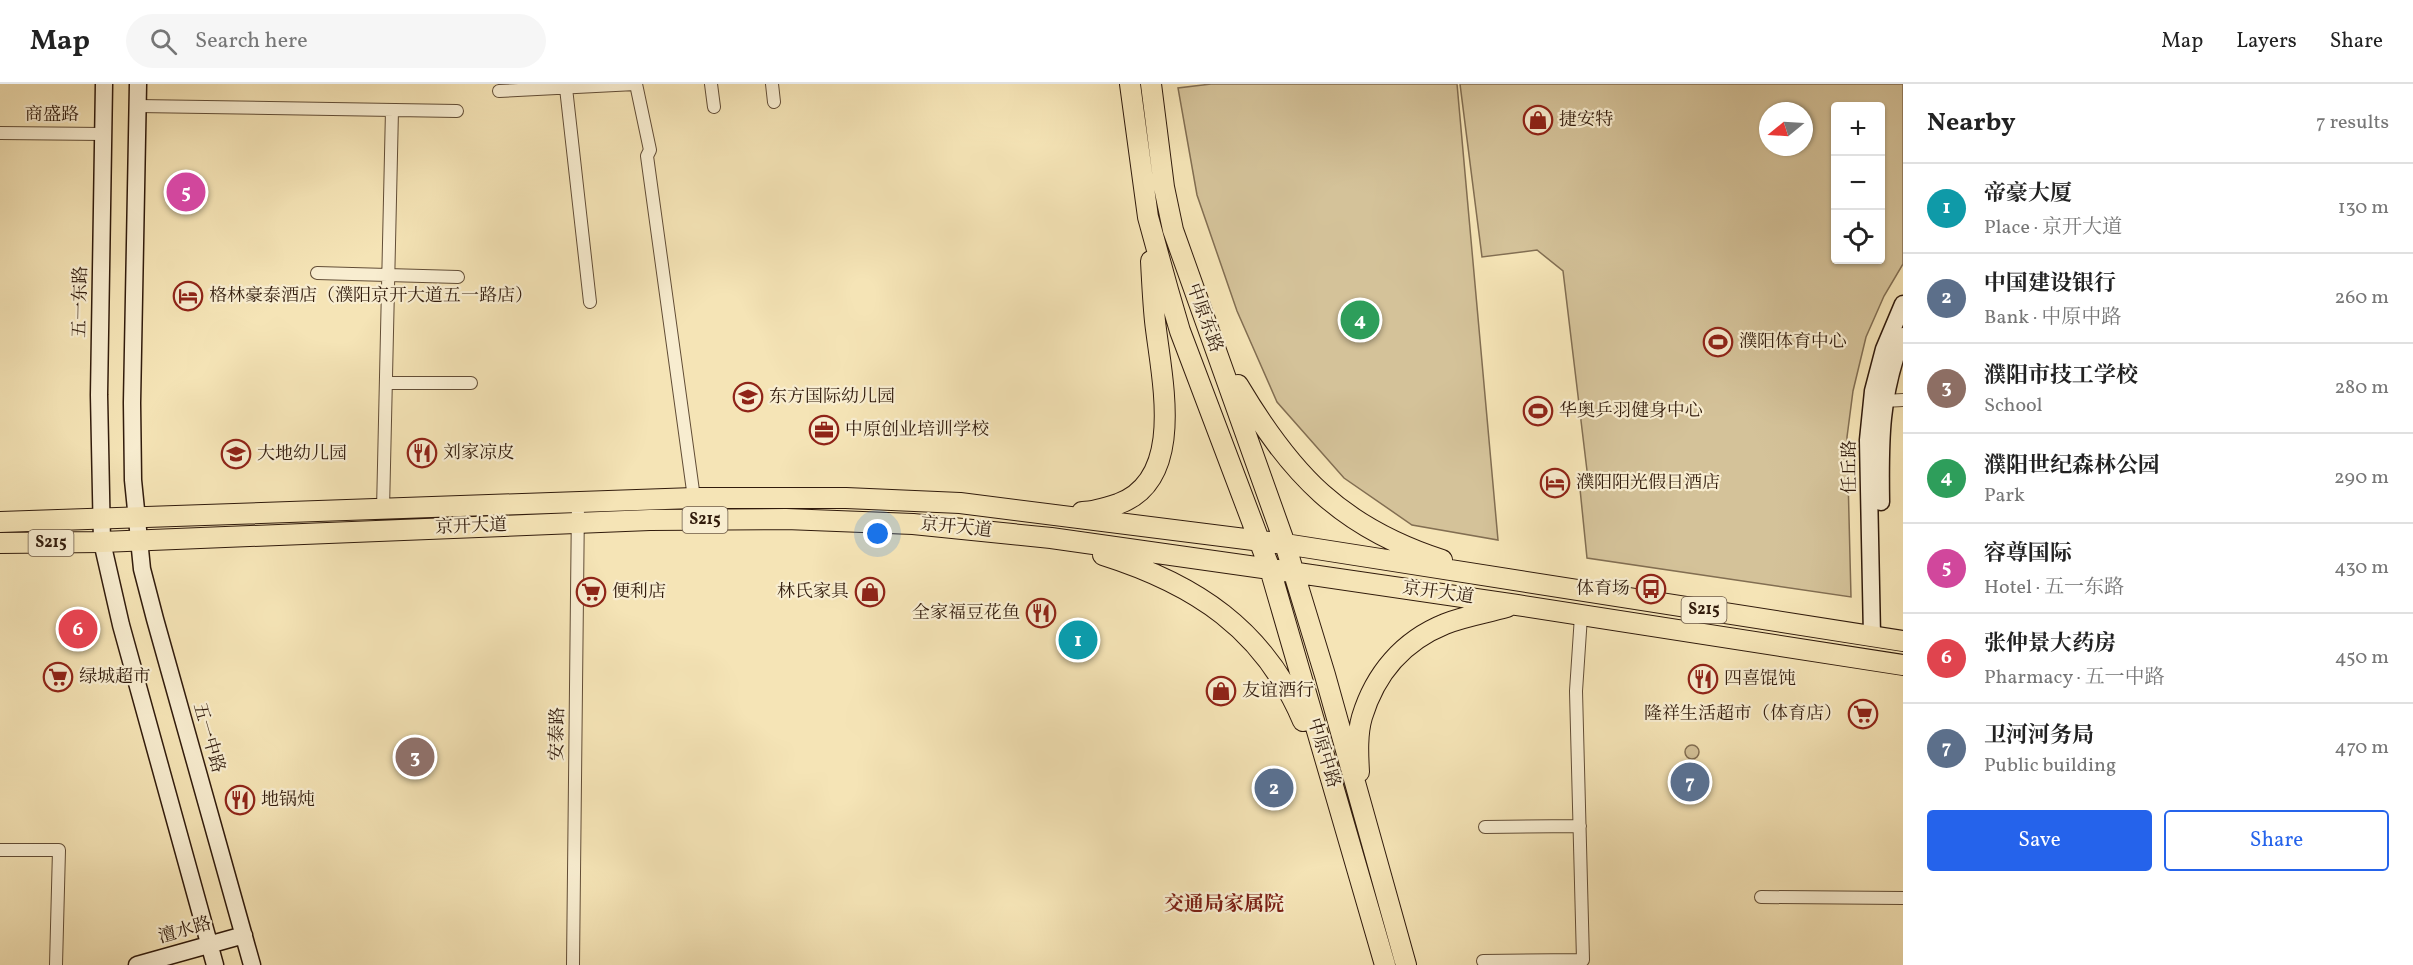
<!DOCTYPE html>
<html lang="en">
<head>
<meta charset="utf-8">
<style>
  :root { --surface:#fff; --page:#f6f6f6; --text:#222; --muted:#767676; --line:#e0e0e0; --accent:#2563eb }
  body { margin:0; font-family:Vollkorn,"Noto Serif SC",serif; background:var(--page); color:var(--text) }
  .controls { position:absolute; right:18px; top:18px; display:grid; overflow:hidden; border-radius:6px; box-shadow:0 2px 4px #0004 }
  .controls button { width:54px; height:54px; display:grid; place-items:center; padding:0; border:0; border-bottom:2px solid var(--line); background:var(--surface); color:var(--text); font:30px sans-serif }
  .compass { position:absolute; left:1759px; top:18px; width:54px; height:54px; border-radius:50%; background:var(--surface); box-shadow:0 2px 4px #0004; rotate:252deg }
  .you { position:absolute; left:878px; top:450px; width:21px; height:21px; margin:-15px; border:4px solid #fff; border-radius:50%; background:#1a73e8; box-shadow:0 0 0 9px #1a73e833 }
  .badge { display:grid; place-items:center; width:39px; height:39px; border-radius:50%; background:var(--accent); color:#fff; font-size:20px; font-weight:700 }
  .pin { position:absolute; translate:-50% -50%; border:3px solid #fff; box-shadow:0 2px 6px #0006 }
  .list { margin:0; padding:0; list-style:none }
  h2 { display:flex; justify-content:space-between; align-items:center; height:78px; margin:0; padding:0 24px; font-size:26px }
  h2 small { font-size:20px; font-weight:400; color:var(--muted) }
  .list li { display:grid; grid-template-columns:39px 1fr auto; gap:18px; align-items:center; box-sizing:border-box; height:90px; padding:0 24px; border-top:2px solid var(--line) }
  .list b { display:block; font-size:22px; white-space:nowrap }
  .list p { margin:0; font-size:20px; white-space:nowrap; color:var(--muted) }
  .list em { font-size:20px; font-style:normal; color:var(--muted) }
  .actions { display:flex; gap:12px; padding:18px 24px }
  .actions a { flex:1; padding:14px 0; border:2px solid var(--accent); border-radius:6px; text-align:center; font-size:21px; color:var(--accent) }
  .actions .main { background:var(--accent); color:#fff }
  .icon { flex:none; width:33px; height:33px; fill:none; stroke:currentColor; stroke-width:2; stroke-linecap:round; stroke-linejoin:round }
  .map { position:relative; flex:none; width:1903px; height:881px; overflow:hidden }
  header { display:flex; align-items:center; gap:36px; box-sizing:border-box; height:84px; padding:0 30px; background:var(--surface); border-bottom:2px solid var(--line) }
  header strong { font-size:28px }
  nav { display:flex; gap:33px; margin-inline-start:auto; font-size:21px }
  .search { width:420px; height:54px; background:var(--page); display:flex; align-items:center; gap:15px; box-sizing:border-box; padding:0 21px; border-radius:33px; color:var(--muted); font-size:22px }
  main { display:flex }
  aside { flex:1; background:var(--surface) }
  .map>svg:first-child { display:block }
  .green { fill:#d4c299; stroke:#826e52; stroke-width:1.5; fill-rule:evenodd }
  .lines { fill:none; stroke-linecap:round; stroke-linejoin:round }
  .street-casing { stroke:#624d36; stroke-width:14 }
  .secondary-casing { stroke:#311b0c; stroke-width:19 }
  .primary-casing { stroke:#311b0c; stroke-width:22 }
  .street { stroke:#f8edd0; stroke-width:12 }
  .secondary { stroke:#f8edd0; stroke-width:16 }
  .primary { stroke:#f5e4b6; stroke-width:20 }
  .labels { text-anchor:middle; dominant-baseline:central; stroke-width:4.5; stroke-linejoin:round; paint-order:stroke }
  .shield { fill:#f8edd0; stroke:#6d5a47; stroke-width:1.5 }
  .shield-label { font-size:16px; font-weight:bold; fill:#311b0c }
  .street-label { font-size:18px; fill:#311b0c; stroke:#f8edd0 }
  .poi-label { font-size:18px; fill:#311b0c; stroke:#f8edd0; text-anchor:start }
  .neighbourhood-label { font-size:20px; font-weight:bold; fill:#7a1f14; stroke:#f8edd0 }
</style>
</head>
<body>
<header>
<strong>Map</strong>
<div class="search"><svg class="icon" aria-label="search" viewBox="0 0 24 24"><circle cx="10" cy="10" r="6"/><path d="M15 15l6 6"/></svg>Search here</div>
<nav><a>Map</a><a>Layers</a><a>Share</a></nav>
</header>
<main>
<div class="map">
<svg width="1903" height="881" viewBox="0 0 1903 881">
  <rect width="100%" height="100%" fill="#f5e4b6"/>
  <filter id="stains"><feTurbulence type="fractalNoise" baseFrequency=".00333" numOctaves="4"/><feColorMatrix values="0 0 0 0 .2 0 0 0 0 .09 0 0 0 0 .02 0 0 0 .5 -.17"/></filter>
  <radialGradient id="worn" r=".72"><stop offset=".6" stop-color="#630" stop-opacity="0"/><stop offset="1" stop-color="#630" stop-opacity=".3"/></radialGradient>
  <path class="green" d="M1211 0H1457L1498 456 1412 441 1344 394 1277 318 1237 227 1197 111 1178 4Z
    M1460 0H1903V180L1884 212 1866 253 1853 307 1847 353 1851 513 1587 474 1579 395H1588L1563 187 1537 166 1482 173ZM1836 22H1880V176H1836ZM1768 27H1804V63H1768Z
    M1685 668a7 7 0 1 1 14 0a7 7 0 1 1-14 0Z"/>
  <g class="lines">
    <g class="street-casing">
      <path id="street" d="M636 0 650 66 647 72 694 414
        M711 0 714 23
        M772 0 774 18
        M566 4 590 218
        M499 7 635 0
        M138 22 457 27
        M0 49 103 50
        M317 189 458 193
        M386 299H471
        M1884 317 1903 316
        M383 426 392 26
        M1485 743 1580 742
        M0 766H59L56 881
        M1761 813 1903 814
        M1483 877 1583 876 1576 607 1581 532
        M573 881 578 419"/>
    </g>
    <g class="secondary-casing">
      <path id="secondary" d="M104 0 99 311 102 458 121 541 215 881
        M138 0 132 319 133 396 142 485 155 535 252 881
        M1881 418C1880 357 1880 310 1903 252
        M1872 552 1868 356 1873 307 1884 265 1903 220
        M137 881 244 851"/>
    </g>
    <g class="primary-casing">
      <path id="primary" d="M1130 0 1148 133 1168 206 1180 247 1270 485 1385 881
        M1151 0 1164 103 1173 146 1285 460 1325 591 1406 881
        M1238 301C1291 390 1340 443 1442 476
        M1082 428C1094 428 1106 424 1118 420 1187 395 1161 293 1155 237 1153 217 1152 197 1151 177
        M0 438 694 414H846L960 419 1285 460 1903 557
        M0 459 102 458 650 436 786 435 913 440 1051 454 1270 485 1517 521 1903 581
        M1103 471C1195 500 1264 545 1303 637
        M1359 688C1358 670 1357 650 1362 633 1375 590 1403 557 1445 540 1465 532 1486 529 1507 523"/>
    </g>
    <use href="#street" class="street"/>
    <use href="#secondary" class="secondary"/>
    <use href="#primary" class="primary"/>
  </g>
  <defs>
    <g id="shop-ring" transform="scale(1.5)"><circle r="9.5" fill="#f8edd0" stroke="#8f2418" stroke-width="1.5"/><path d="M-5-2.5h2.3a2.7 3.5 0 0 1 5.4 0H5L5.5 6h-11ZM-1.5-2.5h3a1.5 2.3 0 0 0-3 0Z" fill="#8f2418"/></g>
    <g id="hotel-ring" transform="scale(1.5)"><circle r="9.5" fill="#f8edd0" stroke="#8f2418" stroke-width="1.5"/><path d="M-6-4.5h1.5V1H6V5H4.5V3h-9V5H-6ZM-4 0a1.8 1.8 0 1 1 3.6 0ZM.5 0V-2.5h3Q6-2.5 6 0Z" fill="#8f2418"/></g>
    <g id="stadium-ring" transform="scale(1.5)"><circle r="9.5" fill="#f8edd0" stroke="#8f2418" stroke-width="1.5"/><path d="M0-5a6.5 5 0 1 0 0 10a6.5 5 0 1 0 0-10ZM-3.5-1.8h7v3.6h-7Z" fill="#8f2418"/></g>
    <g id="school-ring" transform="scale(1.5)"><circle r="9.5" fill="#f8edd0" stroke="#8f2418" stroke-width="1.5"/><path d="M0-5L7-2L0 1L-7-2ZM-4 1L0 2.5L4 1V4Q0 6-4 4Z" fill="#8f2418"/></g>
    <g id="office-ring" transform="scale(1.5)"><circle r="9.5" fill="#f8edd0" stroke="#8f2418" stroke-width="1.5"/><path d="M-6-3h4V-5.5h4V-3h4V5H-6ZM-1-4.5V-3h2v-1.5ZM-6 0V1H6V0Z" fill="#8f2418"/></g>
    <g id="restaurant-ring" transform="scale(1.5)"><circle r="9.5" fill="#f8edd0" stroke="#8f2418" stroke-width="1.5"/><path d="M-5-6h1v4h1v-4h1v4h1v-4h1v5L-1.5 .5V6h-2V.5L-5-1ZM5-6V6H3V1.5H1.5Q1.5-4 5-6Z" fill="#8f2418"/></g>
    <g id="bus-ring" transform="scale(1.5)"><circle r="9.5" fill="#f8edd0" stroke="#8f2418" stroke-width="1.5"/><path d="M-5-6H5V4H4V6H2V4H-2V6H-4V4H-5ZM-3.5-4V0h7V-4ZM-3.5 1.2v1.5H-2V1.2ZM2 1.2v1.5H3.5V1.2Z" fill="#8f2418"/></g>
    <g id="supermarket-ring" transform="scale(1.5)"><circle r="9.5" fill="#f8edd0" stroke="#8f2418" stroke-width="1.5"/><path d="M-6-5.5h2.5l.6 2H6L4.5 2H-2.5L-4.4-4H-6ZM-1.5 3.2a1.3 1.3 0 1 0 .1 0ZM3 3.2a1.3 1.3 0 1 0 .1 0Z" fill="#8f2418"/></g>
  </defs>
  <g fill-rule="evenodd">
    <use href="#shop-ring" x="1538" y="36"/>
    <use href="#hotel-ring" x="188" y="212"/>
    <use href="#stadium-ring" x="1718" y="258"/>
    <use href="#school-ring" x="748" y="313"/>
    <use href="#stadium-ring" x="1538" y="327"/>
    <use href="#office-ring" x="824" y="346"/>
    <use href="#restaurant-ring" x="422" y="369"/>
    <use href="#school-ring" x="236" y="370"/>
    <use href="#hotel-ring" x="1555" y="399"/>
    <use href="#bus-ring" x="1651" y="505"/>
    <use href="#supermarket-ring" x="591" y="508"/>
    <use href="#shop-ring" x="870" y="508"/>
    <use href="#restaurant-ring" x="1041" y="529"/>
    <use href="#supermarket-ring" x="58" y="593"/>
    <use href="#restaurant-ring" x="1703" y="595"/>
    <use href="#shop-ring" x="1221" y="607"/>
    <use href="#supermarket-ring" x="1863" y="630"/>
    <use href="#restaurant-ring" x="240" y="716"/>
  </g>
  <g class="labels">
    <g class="shield">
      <rect x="682.5" y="423" width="45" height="26" rx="4.5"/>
      <rect x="28.5" y="446" width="45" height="26" rx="4.5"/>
      <rect x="1681.5" y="513" width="45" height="26" rx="4.5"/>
    </g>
    <g class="shield-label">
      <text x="705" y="436">S215</text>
      <text x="51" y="459">S215</text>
      <text x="1704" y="526">S215</text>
    </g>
    <g class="street-label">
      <text x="52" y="31">商盛路</text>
      <text transform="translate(81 218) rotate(-89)">五一东路</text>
      <text transform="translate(1204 234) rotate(70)">中原东路</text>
      <text transform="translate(1850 383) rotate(-90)">任丘路</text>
      <text transform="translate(471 443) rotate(-2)">京开大道</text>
      <text transform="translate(956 444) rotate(6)">京开大道</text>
      <text transform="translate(1438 509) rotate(8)">京开大道</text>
      <text transform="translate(558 650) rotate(-89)">安泰路</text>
      <text transform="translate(208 654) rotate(74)">五一中路</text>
      <text transform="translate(1323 669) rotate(73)">中原中路</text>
      <text transform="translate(185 847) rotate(-16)">澶水路</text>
    </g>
    <g class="poi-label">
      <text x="1559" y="36">捷安特</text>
      <text x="209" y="212">格林豪泰酒店（濮阳京开大道五一路店）</text>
      <text x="1739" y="258">濮阳体育中心</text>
      <text x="769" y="313">东方国际幼儿园</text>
      <text x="1559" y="327">华奥乒羽健身中心</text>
      <text x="845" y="346">中原创业培训学校</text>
      <text x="443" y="369">刘家凉皮</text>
      <text x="257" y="370">大地幼儿园</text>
      <text x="1576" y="399">濮阳阳光假日酒店</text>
      <text x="1630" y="505" text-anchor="end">体育场</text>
      <text x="612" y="508">便利店</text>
      <text x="849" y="508" text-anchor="end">林氏家具</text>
      <text x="1020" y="529" text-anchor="end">全家福豆花鱼</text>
      <text x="79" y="593">绿城超市</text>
      <text x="1724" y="595">四喜馄饨</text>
      <text x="1242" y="607">友谊酒行</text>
      <text x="1842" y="630" text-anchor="end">隆祥生活超市（体育店）</text>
      <text x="261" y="716">地锅炖</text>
    </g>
    <g class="neighbourhood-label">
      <text x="1224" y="821">交通局家属院</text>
    </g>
  </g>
  <rect width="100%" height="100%" filter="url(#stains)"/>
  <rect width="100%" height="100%" fill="url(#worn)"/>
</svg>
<div class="controls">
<button>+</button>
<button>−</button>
<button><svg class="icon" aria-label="locate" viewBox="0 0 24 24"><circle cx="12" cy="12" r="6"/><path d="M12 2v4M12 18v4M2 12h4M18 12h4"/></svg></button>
</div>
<svg class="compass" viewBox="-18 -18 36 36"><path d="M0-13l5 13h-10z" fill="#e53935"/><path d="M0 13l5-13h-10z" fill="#767676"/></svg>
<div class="you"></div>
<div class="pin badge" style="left:1078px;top:556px;background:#0f9aa8">1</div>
<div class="pin badge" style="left:1274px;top:704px;background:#5c6f8a">2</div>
<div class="pin badge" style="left:415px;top:673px;background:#8d6e63">3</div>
<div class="pin badge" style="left:1360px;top:236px;background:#2e9e5b">4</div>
<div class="pin badge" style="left:186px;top:108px;background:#d1479c">5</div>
<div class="pin badge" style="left:78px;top:545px;background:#e0444e">6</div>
<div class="pin badge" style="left:1690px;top:698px;background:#5c6f8a">7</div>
</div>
<aside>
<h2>Nearby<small>7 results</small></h2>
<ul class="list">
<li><span class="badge" style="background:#0f9aa8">1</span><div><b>帝豪大厦</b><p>Place · 京开大道</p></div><em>130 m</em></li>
<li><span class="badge" style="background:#5c6f8a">2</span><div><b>中国建设银行</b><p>Bank · 中原中路</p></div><em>260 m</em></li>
<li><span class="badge" style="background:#8d6e63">3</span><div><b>濮阳市技工学校</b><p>School</p></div><em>280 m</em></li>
<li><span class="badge" style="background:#2e9e5b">4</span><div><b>濮阳世纪森林公园</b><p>Park</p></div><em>290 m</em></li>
<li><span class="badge" style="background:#d1479c">5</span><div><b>容尊国际</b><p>Hotel · 五一东路</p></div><em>430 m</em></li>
<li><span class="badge" style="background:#e0444e">6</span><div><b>张仲景大药房</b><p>Pharmacy · 五一中路</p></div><em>450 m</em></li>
<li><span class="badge" style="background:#5c6f8a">7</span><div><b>卫河河务局</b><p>Public building</p></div><em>470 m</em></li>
</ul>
<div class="actions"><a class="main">Save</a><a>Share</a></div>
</aside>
</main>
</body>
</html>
